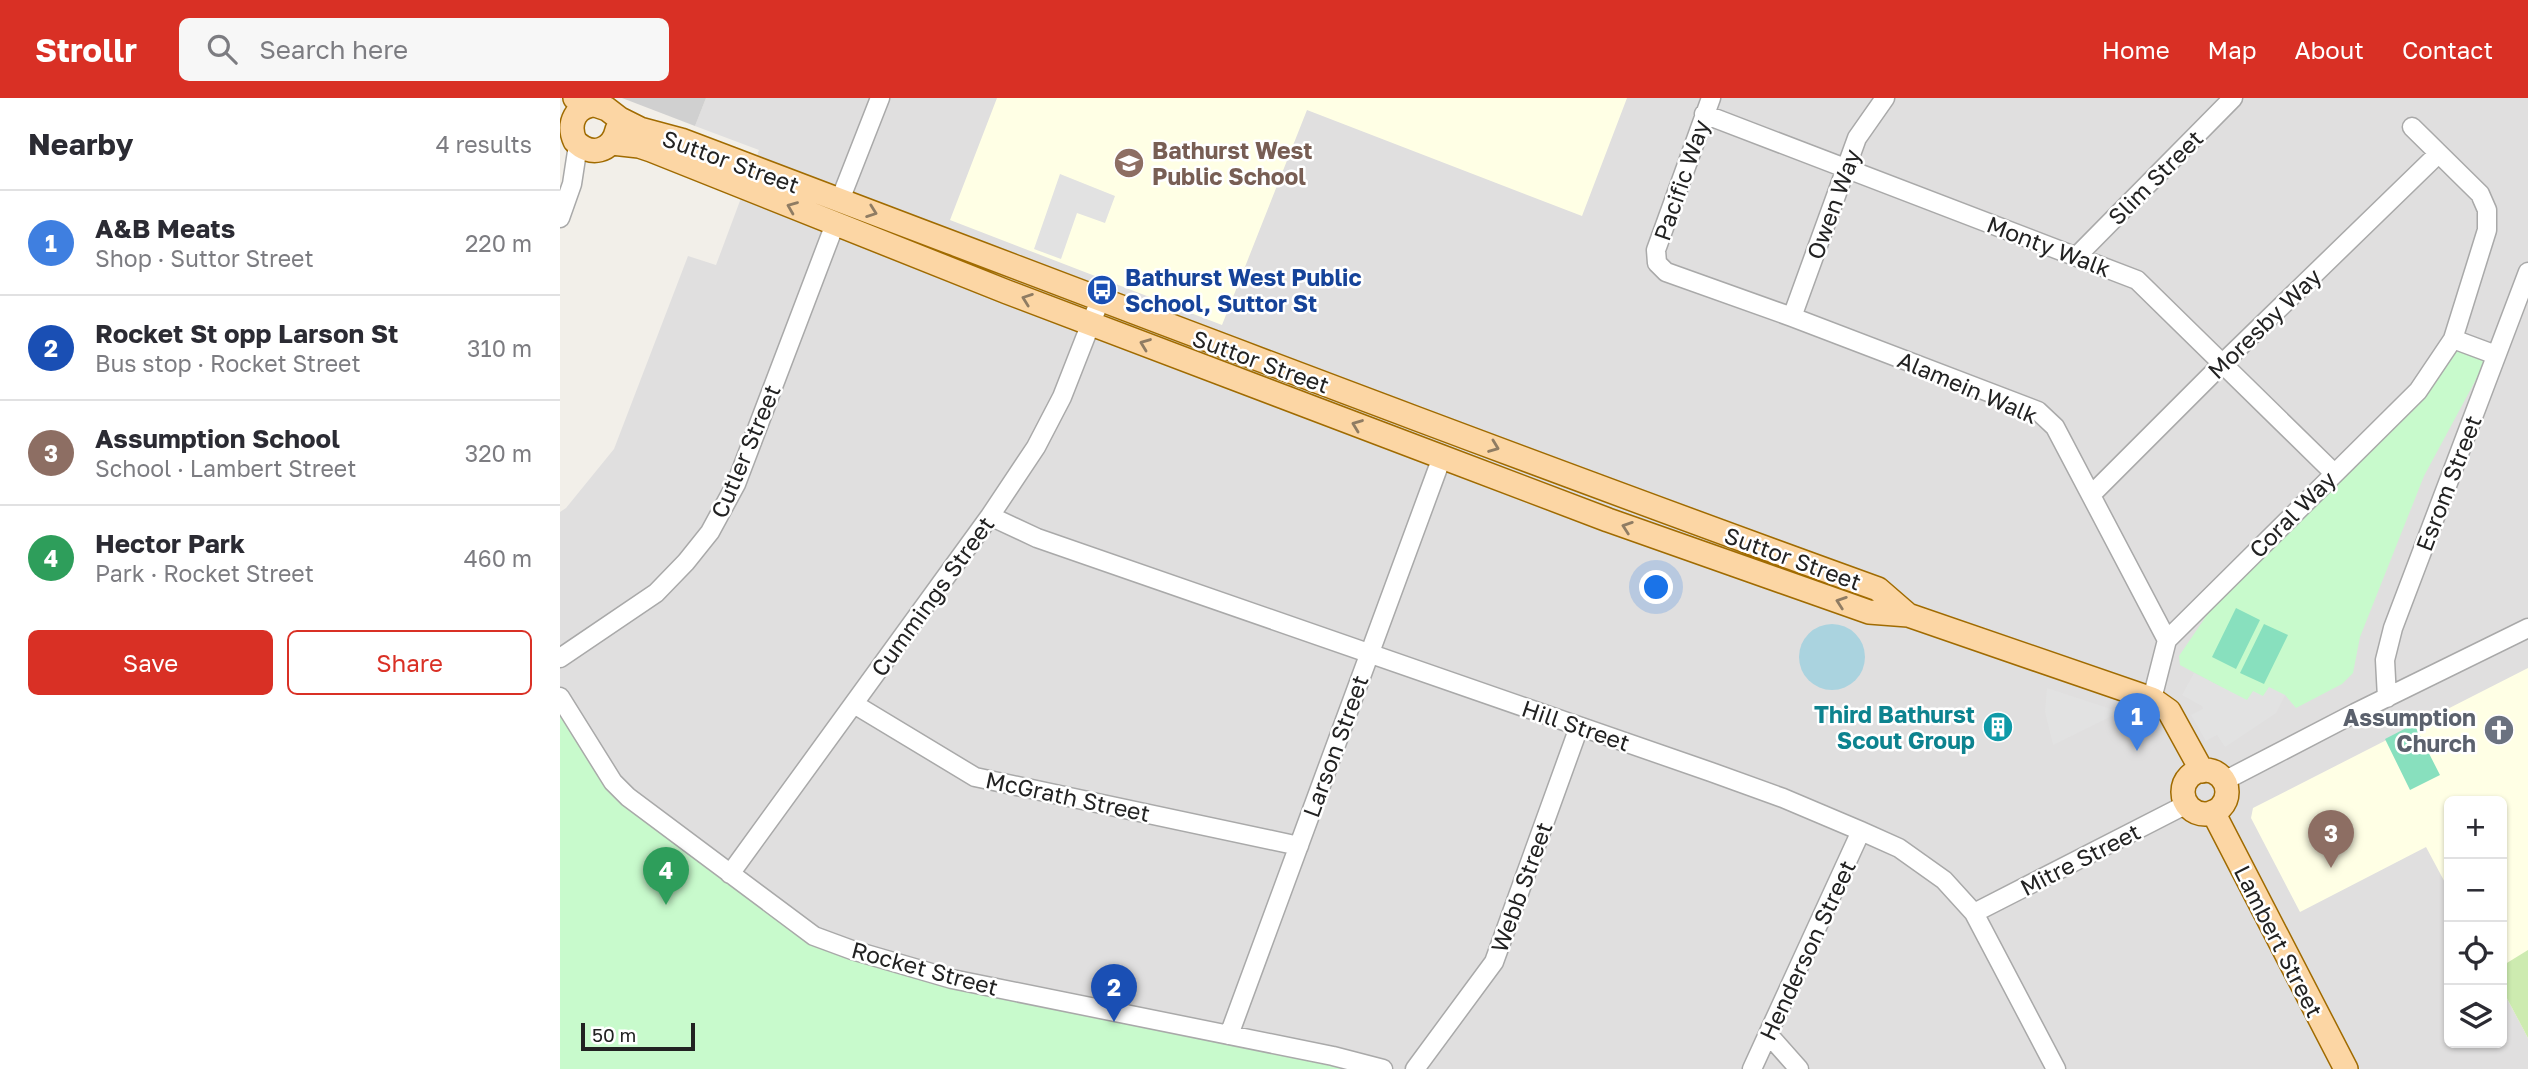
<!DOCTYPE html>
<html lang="en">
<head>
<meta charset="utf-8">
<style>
  :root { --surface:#fff; --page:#f7f7f7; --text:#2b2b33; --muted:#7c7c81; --line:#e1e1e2; --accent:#d93025 }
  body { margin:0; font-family:"Golos Text",sans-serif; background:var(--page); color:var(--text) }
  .controls { position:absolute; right:21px; bottom:21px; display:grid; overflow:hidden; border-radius:10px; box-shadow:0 2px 5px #0004 }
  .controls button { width:63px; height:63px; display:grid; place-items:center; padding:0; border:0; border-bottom:2px solid var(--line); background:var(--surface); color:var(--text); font:35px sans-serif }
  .scale { position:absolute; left:21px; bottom:18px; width:114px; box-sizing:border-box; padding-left:7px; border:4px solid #222; border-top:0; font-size:19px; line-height:24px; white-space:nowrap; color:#222; -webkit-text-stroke:5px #fff; paint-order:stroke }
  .you { position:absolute; left:1097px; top:490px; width:24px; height:24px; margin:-18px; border:5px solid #fff; border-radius:50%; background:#1a73e8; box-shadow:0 0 0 10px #1a73e833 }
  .badge { display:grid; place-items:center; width:46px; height:46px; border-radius:50%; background:var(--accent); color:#fff; font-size:23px; font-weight:700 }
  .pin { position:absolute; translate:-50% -58px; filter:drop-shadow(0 2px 4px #0008) }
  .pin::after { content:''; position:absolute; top:37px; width:24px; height:21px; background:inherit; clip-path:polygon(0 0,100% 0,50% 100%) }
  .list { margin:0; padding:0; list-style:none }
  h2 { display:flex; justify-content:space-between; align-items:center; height:91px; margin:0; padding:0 28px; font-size:30px }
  h2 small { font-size:23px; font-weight:400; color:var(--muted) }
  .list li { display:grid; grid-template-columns:46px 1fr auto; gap:21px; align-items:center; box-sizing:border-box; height:105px; padding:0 28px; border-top:2px solid var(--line) }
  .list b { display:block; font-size:26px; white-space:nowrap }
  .list p { margin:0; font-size:23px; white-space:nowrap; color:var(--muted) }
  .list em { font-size:23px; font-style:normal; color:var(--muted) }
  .actions { display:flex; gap:14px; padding:21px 28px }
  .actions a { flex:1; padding:16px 0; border:2px solid var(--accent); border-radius:10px; text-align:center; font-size:24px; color:var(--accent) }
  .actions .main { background:var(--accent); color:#fff }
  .icon { flex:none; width:38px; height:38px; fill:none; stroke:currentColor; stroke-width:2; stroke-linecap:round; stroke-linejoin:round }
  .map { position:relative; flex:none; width:1968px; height:971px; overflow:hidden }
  header { display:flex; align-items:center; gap:42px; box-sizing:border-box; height:98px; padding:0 35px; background:var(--accent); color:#fff }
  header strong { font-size:33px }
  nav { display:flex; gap:38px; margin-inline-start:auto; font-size:24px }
  .search { width:490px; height:63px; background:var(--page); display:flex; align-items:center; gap:18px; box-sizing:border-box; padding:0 24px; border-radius:10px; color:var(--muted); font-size:26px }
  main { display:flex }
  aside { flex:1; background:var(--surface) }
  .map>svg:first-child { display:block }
  .residential { fill:#e0dfdf; fill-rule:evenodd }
  .education { fill:#ffffe5 }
  .religious { fill:#d0d0d0 }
  .grass { fill:#cdebb0 }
  .park { fill:#c8facc }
  .pitch { fill:#88e0be }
  .parking { fill:#e2e2e2 }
  .water { fill:#aad3df }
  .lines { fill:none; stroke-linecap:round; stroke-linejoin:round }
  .minor-casing { stroke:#a9a9a9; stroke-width:21 }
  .major-casing { stroke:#a06b00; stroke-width:26 }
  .minor { stroke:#fff; stroke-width:18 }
  .major { stroke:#fcd6a4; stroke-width:23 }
  .oneway { stroke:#8f7c63 }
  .labels { text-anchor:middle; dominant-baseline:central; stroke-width:5; stroke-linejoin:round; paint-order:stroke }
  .education-label { font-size:23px; font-weight:bold; fill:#785e54; stroke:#fff; text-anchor:start }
  .street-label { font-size:23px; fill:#222; stroke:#fff }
  .transit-label { font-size:23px; font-weight:bold; fill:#164399; stroke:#fff; text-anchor:start }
  .culture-label { font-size:23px; font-weight:bold; fill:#0d838f; stroke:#fff; text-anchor:end }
  .worship-label { font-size:23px; font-weight:bold; fill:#5b616d; stroke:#fff; text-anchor:end }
</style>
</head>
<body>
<header>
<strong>Strollr</strong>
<div class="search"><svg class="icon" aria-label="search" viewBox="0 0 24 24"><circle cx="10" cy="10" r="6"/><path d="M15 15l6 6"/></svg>Search here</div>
<nav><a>Home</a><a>Map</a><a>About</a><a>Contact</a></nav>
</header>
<main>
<aside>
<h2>Nearby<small>4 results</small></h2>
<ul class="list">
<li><span class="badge" style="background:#3f7fe0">1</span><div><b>A&amp;B Meats</b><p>Shop · Suttor Street</p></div><em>220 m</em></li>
<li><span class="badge" style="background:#1a4fb4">2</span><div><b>Rocket St opp Larson St</b><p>Bus stop · Rocket Street</p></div><em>310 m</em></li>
<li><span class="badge" style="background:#8d6e63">3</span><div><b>Assumption School</b><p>School · Lambert Street</p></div><em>320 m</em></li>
<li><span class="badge" style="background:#2e9e5b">4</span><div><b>Hector Park</b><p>Park · Rocket Street</p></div><em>460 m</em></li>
</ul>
<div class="actions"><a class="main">Save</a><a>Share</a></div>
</aside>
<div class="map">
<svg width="1968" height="971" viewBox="0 0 1968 971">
  <rect width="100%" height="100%" fill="#f2efe9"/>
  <path class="residential" d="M146 0H1968V971H823L392 881 254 838 68 699 0 599V414L6 410 54 351 128 158 156 167 199 52 135 28ZM1889 703H1942V945H1889Z"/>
  <path class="education" d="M437 0H1067L1022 118 747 12 662 227 390 122Z
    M1968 570V940L1942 891V703H1889V792L1866 749 1740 814 1691 720 1693 710Z"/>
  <path class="religious" d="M62 0H146L135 28Z"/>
  <path class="grass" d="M1968 852V940L1942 891V868Z"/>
  <path class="park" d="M1889 248 1927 261 1864 378 1800 539 1793 575 1782 586 1736 610 1725 597 1703 598 1687 603 1620 567 1619 558 1651 511Z
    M0 599 53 684 170 776 292 852 823 971H0Z"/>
  <path class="pitch" d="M1676 510 1700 522 1676 571 1652 559Z
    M1704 526 1728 537 1704 586 1680 575Z
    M1854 626 1880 677 1850 692 1825 641Z"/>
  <path class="parking" d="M500 76 555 98 545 125 517 115 501 161 474 151Z
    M1634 575 1687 602 1693 593 1703 598 1709 589 1725 597 1716 615 1665 649 1657 637 1646 643 1631 617 1643 611 1642 608 1622 597Z
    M1487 590 1560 614 1493 647 1485 614Z"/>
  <path class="water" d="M1239 559a33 33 0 1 1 66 0a33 33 0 1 1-66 0Z"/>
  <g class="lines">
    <g class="minor-casing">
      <path id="minor" d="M1151 0 1096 152 1097 165 1106 174 1232 219 1478 313 1495 329 1607 542
        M1144 16 1577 182 1774 375
        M280 102 320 0
        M0 120 12 86 18 47
        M1517 158 1673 0
        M1232 219 1297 40 1325 0
        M1893 241 1936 257
        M1532 396 1670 258 1878 56
        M430 418 477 440 1151 674 1223 700 1301 733 1339 750 1384 782 1414 815 1496 971
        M0 560 96 495 126 464 150 434 176 386 275 126
        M0 599 53 684 68 699 254 838 292 852 392 881 773 958 823 971
        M1827 600 1825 562 1833 530 1968 174
        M1592 601 1607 542 1858 293 1893 241 1927 132V112L1920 96 1852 29
        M294 606 415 679 739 748
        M1664 683 1795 615 1968 530
        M170 776 430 418 476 349 502 299 540 202
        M1414 815 1627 706
        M1208 936 1239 971
        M669 937 882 359
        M855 971 934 864 1019 629
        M1192 971 1301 733"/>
    </g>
    <g class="major-casing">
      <path id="major" d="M15 0 47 11 60 21 80 31 121 42C520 193 917 346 1318 491L1348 517
        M36 7C16 7 7 25 15 43 30 59 52 54 57 32
        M52 45 79 48 91 52 447 194 882 359 1048 422 1309 514 1348 517 1592 601 1609 613 1642 673
        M1623 694a22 22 0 1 1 44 0a22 22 0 1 1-44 0Z
        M1653 714 1786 971"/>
    </g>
    <use href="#minor" class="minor"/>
    <use href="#major" class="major"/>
  </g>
  <defs><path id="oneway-chevron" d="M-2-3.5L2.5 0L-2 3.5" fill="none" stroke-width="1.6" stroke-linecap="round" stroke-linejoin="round" transform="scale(1.75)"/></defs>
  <g class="oneway">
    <use href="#oneway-chevron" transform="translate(232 109) rotate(-158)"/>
    <use href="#oneway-chevron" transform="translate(312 114) rotate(20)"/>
    <use href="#oneway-chevron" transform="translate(467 201) rotate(-160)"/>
    <use href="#oneway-chevron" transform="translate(585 246) rotate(-159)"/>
    <use href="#oneway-chevron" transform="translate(797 327) rotate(-159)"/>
    <use href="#oneway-chevron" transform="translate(934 349) rotate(21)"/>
    <use href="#oneway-chevron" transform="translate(1067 429) rotate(-161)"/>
    <use href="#oneway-chevron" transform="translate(1281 504) rotate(-161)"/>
  </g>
  <defs>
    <g id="school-disc" transform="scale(1.575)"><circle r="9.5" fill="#8d6e63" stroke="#fff"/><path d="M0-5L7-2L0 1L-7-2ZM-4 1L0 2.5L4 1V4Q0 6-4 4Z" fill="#fff"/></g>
    <g id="bus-disc" transform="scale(1.575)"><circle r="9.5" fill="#1a4fb4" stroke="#fff"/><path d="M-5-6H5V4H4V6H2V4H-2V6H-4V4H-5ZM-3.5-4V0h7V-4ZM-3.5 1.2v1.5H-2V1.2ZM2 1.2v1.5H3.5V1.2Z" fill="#fff"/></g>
    <g id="building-disc" transform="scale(1.575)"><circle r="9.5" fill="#0f9aa8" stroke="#fff"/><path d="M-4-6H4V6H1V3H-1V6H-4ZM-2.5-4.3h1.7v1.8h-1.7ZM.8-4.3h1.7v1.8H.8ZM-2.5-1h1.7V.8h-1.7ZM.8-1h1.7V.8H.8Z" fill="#fff"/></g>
    <g id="church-disc" transform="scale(1.575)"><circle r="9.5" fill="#6b7280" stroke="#fff"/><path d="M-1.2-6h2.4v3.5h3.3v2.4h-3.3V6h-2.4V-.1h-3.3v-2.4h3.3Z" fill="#fff"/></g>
  </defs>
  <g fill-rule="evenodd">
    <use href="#school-disc" x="569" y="65"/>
    <use href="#bus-disc" x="542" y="192"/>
    <use href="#building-disc" x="1438" y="629"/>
    <use href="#church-disc" x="1939" y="632"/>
  </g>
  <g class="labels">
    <g class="education-label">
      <text x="592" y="52">Bathurst West<tspan x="592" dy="26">Public School</tspan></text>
    </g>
    <g class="street-label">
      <text transform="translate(171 63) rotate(20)">Suttor Street</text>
      <text transform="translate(1595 79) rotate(-45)">Slim Street</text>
      <text transform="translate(1121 82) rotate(-71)">Pacific Way</text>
      <text transform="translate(1273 106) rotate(-70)">Owen Way</text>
      <text transform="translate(1489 148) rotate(21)">Monty Walk</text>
      <text transform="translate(1704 225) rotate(-44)">Moresby Way</text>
      <text transform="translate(701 263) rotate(20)">Suttor Street</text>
      <text transform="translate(1408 289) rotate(23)">Alamein Walk</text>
      <text transform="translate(185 353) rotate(-67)">Cutler Street</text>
      <text transform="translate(1888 385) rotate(-69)">Esrom Street</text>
      <text transform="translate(1732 416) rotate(-45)">Coral Way</text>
      <text transform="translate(1233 460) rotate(20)">Suttor Street</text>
      <text transform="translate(372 498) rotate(-54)">Cummings Street</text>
      <text transform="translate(1016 627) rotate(19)">Hill Street</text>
      <text transform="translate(775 648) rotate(-70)">Larson Street</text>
      <text transform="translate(508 698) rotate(12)">McGrath Street</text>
      <text transform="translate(1520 761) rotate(-27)">Mitre Street</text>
      <text transform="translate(961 789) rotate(-70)">Webb Street</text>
      <text transform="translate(1719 843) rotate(63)">Lambert Street</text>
      <text transform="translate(1247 852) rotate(-65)">Henderson Street</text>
      <text transform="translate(365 870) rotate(15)">Rocket Street</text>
    </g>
    <g class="transit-label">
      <text x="565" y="179">Bathurst West Public<tspan x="565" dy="26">School, Suttor St</tspan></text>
    </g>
    <g class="culture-label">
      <text x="1415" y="616">Third Bathurst<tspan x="1415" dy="26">Scout Group</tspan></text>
    </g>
    <g class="worship-label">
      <text x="1916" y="619">Assumption<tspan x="1916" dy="26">Church</tspan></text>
    </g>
  </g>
</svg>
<div class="controls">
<button>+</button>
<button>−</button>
<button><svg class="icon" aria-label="locate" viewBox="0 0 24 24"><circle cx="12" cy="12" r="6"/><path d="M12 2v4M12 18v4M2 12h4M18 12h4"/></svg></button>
<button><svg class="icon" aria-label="layers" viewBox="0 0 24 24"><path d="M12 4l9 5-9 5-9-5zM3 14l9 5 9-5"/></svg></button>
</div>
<div class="scale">50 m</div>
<div class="you"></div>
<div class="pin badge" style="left:1577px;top:653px;background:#3f7fe0">1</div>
<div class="pin badge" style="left:554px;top:924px;background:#1a4fb4">2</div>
<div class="pin badge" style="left:1771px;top:770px;background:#8d6e63">3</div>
<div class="pin badge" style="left:106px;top:807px;background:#2e9e5b">4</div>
</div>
</main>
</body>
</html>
